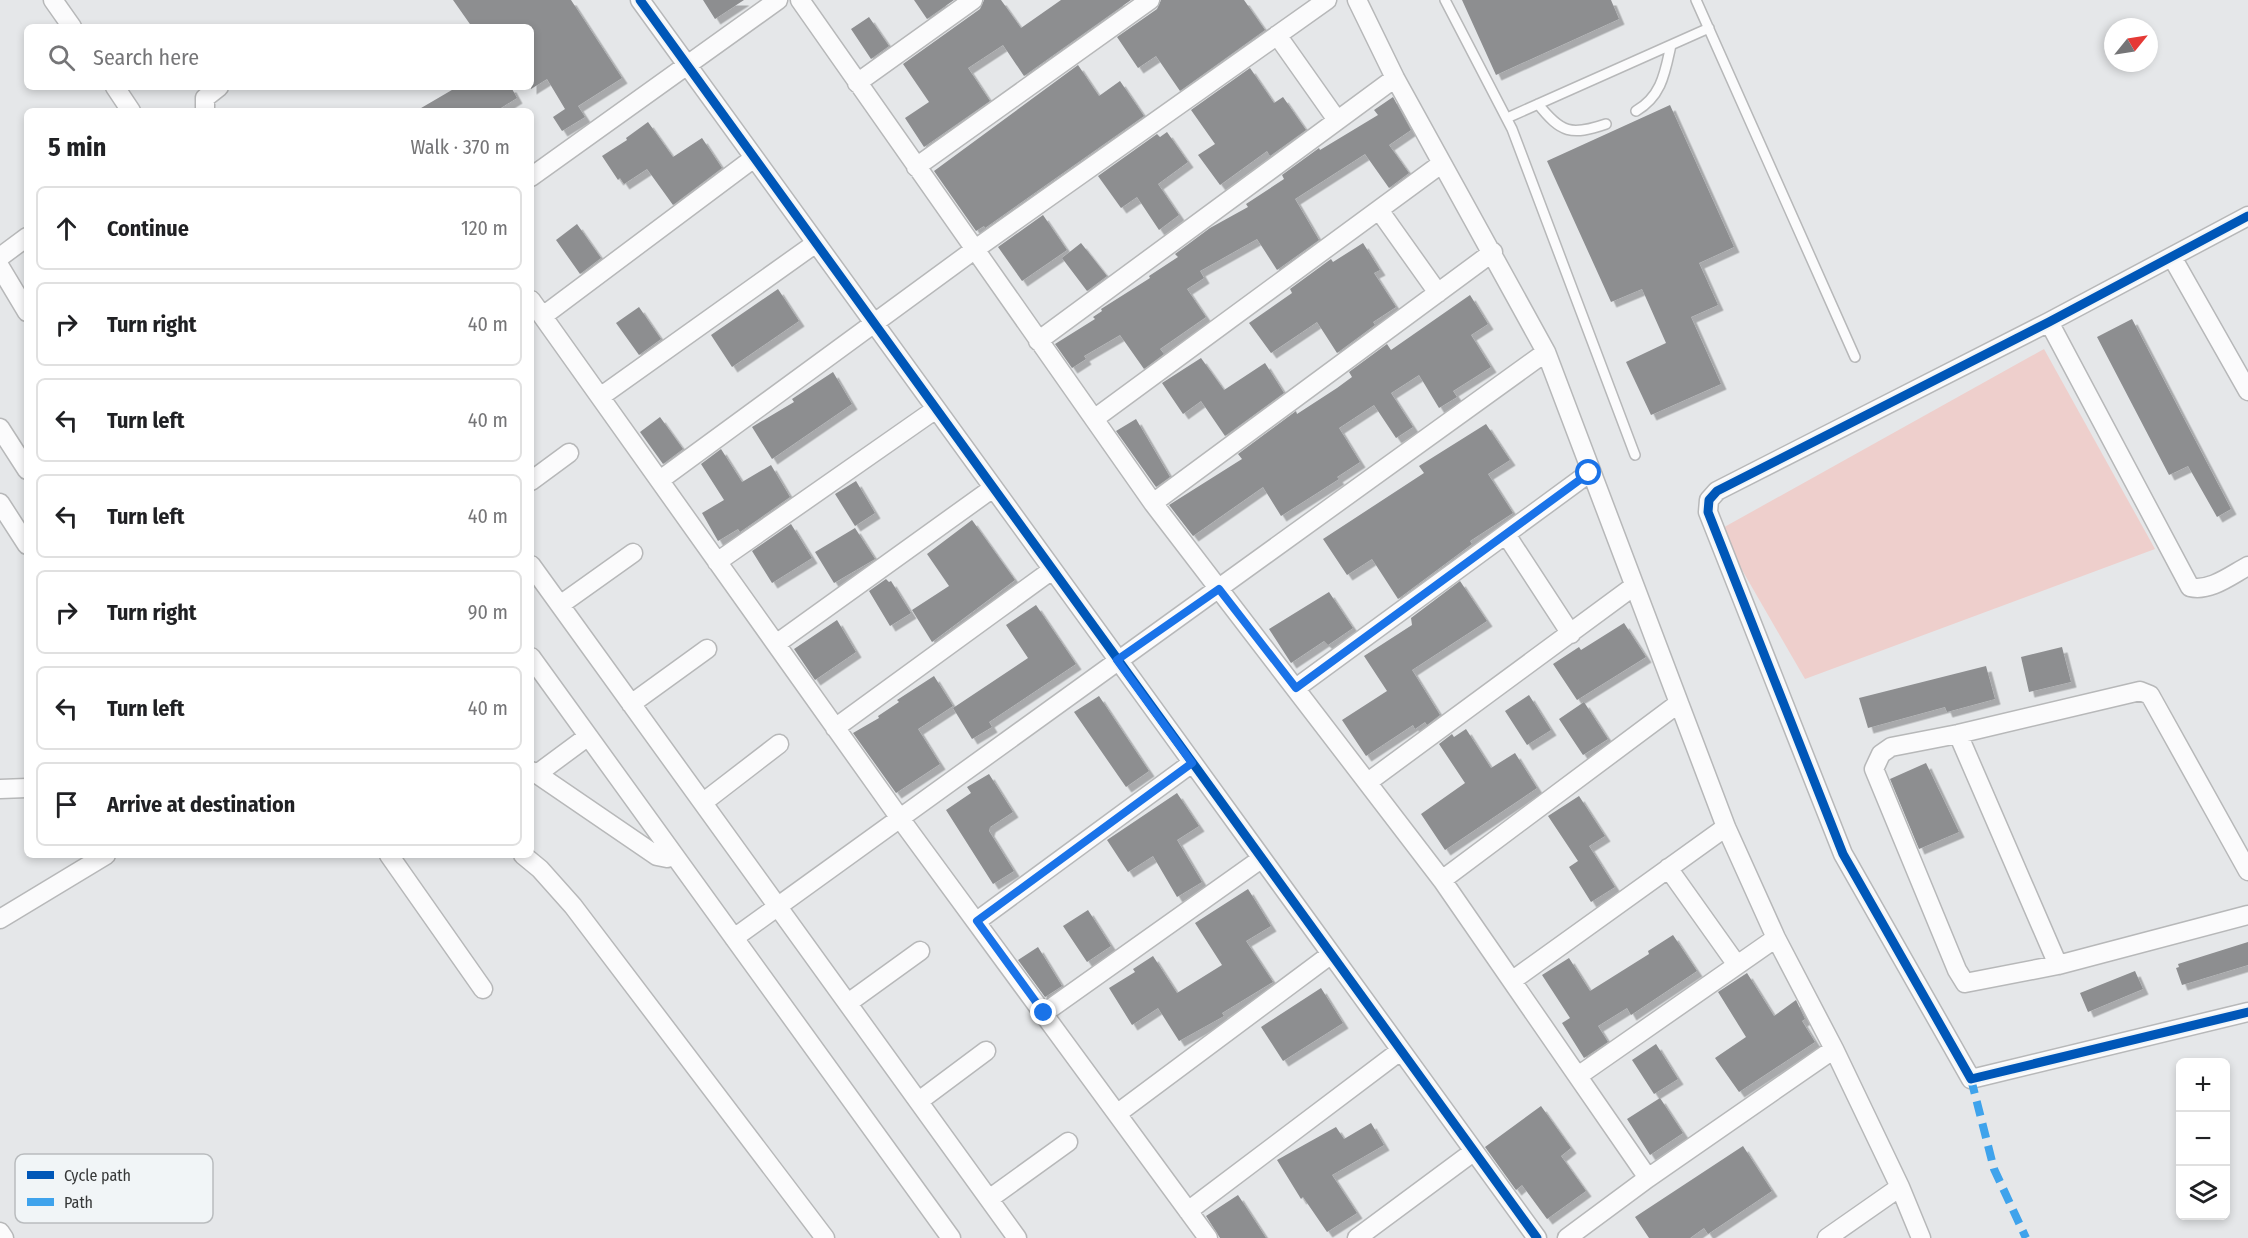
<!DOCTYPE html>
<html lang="en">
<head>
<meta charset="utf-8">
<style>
  :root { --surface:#fff; --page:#f6f6f6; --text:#202124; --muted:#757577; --line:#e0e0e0 }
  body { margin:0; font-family:"Fira Sans Condensed",sans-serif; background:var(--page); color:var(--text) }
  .controls { position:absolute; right:18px; bottom:18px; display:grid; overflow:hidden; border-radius:9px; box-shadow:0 3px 9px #0003 }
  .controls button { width:54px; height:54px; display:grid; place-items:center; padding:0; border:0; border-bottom:2px solid var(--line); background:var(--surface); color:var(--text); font:30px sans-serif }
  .compass { position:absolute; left:2104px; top:18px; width:54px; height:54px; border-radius:50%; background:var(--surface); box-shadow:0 3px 9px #0003; rotate:60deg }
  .stop { position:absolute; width:18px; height:18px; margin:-14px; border:4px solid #1a73e8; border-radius:50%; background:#fff }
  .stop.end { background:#1a73e8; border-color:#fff; box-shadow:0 2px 6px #0008 }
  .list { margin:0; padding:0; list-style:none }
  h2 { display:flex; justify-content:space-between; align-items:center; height:78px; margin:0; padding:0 24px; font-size:26px }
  h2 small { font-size:20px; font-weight:400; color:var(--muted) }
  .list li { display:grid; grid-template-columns:39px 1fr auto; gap:18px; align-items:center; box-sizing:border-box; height:84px; margin:0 12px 12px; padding:0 12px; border:2px solid var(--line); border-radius:9px }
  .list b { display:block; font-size:22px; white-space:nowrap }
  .list em { font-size:20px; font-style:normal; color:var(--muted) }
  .icon { flex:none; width:33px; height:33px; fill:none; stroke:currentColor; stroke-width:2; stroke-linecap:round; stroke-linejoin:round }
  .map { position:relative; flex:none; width:2248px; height:1238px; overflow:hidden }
  .search { position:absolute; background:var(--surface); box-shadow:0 3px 9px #0003; left:24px; top:24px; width:510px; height:66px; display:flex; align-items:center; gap:15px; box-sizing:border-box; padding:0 21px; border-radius:9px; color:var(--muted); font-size:22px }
  .panel { position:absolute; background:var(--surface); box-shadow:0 3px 9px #0003; left:24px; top:108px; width:510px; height:750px; border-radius:9px }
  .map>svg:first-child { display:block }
  .green { fill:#eecfcc }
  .building { fill:#8d8e90; filter:url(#shadow) }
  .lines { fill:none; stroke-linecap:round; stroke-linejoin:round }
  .lane-casing { stroke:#b7b8b9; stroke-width:12 }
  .street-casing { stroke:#b7b8b9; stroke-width:21 }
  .lane { stroke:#fbfbfc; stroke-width:9 }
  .street { stroke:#fbfbfc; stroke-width:18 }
  .quiet { stroke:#3fa3ec; stroke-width:8; stroke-dasharray:15 8; stroke-linecap:butt }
  .cycleway-casing { stroke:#f1f5f7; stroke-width:13 }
  .cycleway { stroke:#0057b8; stroke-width:9 }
  .route { stroke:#1a73e8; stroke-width:8 }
  .key { fill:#f1f5f7; stroke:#b9bcbe; stroke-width:1.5 }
  .key-label { font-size:16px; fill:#363838 }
</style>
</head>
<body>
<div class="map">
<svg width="2248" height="1238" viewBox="0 0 2248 1238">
  <defs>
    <filter id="shadow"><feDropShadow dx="5.5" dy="5.5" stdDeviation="0" flood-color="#0004"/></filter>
  </defs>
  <rect width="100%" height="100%" fill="#e5e7e9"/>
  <path class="green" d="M2044 349 2155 549 1805 679 1719 530Z"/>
  <path class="building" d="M453 0H571L622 78 578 106 585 117 562 131 553 117 565 109 547 79 531 89V27H472Z
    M703 0H744L715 19Z
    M914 0H954L927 19Z
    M984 0H1001L1021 28 1061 0H1131L1024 76 1003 45 968 68 990 101 924 147 905 118 929 102 903 64 980 9Z
    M1161 0H1244L1265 30 1180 91 1156 56 1138 68 1117 37 1157 9Z
    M1462 0H1611L1619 19 1496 75Z
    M869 17 889 46 871 59 851 29Z
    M1078 65 1099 96 1120 81 1144 116 985 228 984 226 976 231 934 171Z
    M1250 68 1274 103 1283 97 1306 130 1270 156 1267 151 1220 185 1198 155 1215 144 1191 110Z
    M457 87H511L517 98 496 111H416Z
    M1393 97 1411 130 1389 145 1409 173 1389 188 1365 154 1295 199 1319 240 1277 270 1257 239 1200 271 1204 278 1187 289 1206 317 1160 349 1164 354 1144 369 1120 335 1084 356 1086 359 1072 368 1055 344 1095 319 1093 317 1102 311 1101 309 1150 278 1149 276 1178 257 1175 254 1210 228 1248 207 1246 204 1284 179 1282 175 1319 148 1320 150 1378 115 1374 110Z
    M1670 105 1734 247 1699 263 1718 305 1691 317 1721 384 1651 415 1626 362 1666 343 1642 289 1611 302 1547 161Z
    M648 122 673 157 702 138 722 168 673 205 647 169 624 184 620 178 618 180 602 156 627 140 626 138Z
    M1167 132 1188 162 1158 184 1179 215 1159 230 1137 197 1121 208 1098 176 1157 134 1160 137Z
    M1043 215 1067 250 1022 281 998 247Z
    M577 224 601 258 580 274 556 240Z
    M1081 243 1107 276 1087 291 1062 258Z
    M1363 243 1380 270 1374 273 1396 307 1373 322 1375 325 1337 353 1317 322 1271 353 1249 323 1292 293 1290 289 1331 259 1333 262Z
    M778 289 799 321 732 367 711 335Z
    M1470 295 1488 324 1471 335 1491 367 1453 391 1457 397 1439 408 1419 375 1391 393 1413 427 1396 438 1374 405 1339 428 1360 462 1337 477 1339 479 1281 516 1263 487 1193 536 1169 505 1242 459 1238 454 1296 411 1297 414 1337 388 1352 377 1349 372 1387 344 1391 350Z
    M639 307 661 339 639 355 616 323Z
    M2132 319 2231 509 2217 517 2188 466 2169 475 2097 337Z
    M1201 358 1224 390 1265 363 1284 393 1225 436 1201 401 1183 414 1162 383Z
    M833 372 852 404 772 459 752 427 794 402 792 399Z
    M660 417 683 449 663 464 640 432Z
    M1136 419 1170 477 1156 487 1116 431Z
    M1486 424 1510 460 1488 474 1513 513 1470 541 1472 544 1398 599 1372 559 1347 575 1323 539 1424 473 1419 466Z
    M721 449 742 482 771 465 790 497 740 532 738 529 718 541 702 513 724 500 701 464Z
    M856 481 875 513 855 526 835 494Z
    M972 520 1015 580 932 642 912 610 949 586 927 554Z
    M791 524 812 558 772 583 752 551Z
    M855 528 875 559 834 583 815 552Z
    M886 579 889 582 891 581 911 613 890 626 869 591Z
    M1460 581 1487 621 1412 670 1440 715 1427 725 1425 722 1415 729 1413 725 1366 756 1342 720 1387 691 1364 656 1412 625 1411 618Z
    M1329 592 1353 628 1328 645 1324 641 1291 663 1269 629Z
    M1036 605 1076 664 989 722 992 727 972 739 953 708 1028 658 1006 625Z
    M837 620 856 652 815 680 794 649Z
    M1624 623 1646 657 1577 700 1553 664 1579 647 1581 650Z
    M2062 647 2071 682 2029 692 2021 657Z
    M1986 666 1995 699 1947 712 1945 707 1868 728 1859 698Z
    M934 676 953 706 918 729 940 764 896 793 853 733 879 718 878 716 899 702 897 700Z
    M1529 695 1551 730 1527 745 1505 711Z
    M1099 696 1149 771 1126 787 1074 712Z
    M1584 702 1608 739 1583 755 1559 719Z
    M1466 729 1491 768 1515 753 1537 788 1445 850 1421 814 1465 783 1439 744 1452 734 1454 737Z
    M1926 763 1959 832 1919 849 1890 779Z
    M989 774 1013 812 990 827 989 831 1014 871 993 884 946 810 971 793 967 787Z
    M1177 793 1199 826 1177 840 1202 882 1177 897 1153 856 1128 872 1107 840Z
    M1579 796 1605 836 1589 846 1615 887 1591 902 1569 867 1578 861 1548 816Z
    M1248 889 1271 926 1246 941 1273 982 1222 1013 1224 1016 1179 1041 1158 1008 1132 1025 1109 988 1135 972 1133 969 1153 956 1177 993 1222 965 1195 923Z
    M1088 910 1111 946 1087 962 1063 926Z
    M1673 935 1697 971 1631 1015 1627 1008 1598 1026 1608 1042 1584 1058 1562 1023 1570 1018 1542 975 1569 958 1590 991 1649 954 1648 951Z
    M2248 942V965L2182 985 2176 968 2179 967 2178 964Z
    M1038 947 1062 986 1045 997 1018 960Z
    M2135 971 2143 989 2088 1012 2080 993Z
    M1747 973 1774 1016 1796 1000 1805 1019 1802 1021 1815 1042 1739 1092 1715 1058 1746 1037 1718 992Z
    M1321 988 1343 1023 1283 1061 1261 1027Z
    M1656 1044 1678 1079 1654 1094 1632 1060Z
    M1660 1098 1683 1133 1650 1155 1627 1119Z
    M1541 1106 1571 1148 1561 1156 1586 1191 1547 1219 1522 1185 1516 1190 1485 1147Z
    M1371 1123 1384 1145 1332 1175 1357 1213 1327 1232 1303 1197 1301 1199 1277 1160 1336 1127 1344 1139Z
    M1743 1146 1772 1191 1708 1234 1704 1228 1690 1238H1649L1635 1217Z
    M1238 1195 1259 1227 1266 1238H1220L1206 1216Z"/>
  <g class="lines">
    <g class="lane-casing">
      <path id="lane" d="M1445 0 1512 129 1635 455
        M1696 0 1855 357
        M1538 104C1561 133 1571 136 1606 124
        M1636 111C1662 96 1665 72 1671 45
        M1507 118 1709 28"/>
    </g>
    <g class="street-casing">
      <path id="street" d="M53 0 72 27
        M640 0 1537 1238
        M800 0 1153 503 1442 880 1648 1178
        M1357 0 1395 78 1546 352 1726 827 1776 938 1834 1049 1900 1187 1921 1238
        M1277 35 1337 120
        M857 83 973 0
        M115 87 131 111
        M205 111V98L219 87
        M916 167 1150 0
        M531 177 778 0
        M1379 210 1438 293
        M2248 216 2049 322 1717 491 1709 500 1708 512 1843 854 1971 1079 2248 1012
        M0 257 27 237
        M2172 257 2248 391
        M0 267 27 312
        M531 300 899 817 1208 1238
        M543 316 754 158
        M2049 322 2190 587C2210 592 2231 575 2248 566
        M1038 341 1395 78
        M600 397 816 243
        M1094 419 1441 164
        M0 428 27 470
        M660 480 974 250 1327 0
        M531 481 569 453
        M0 503 27 545
        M1153 503 1493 252
        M1507 536 1571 634
        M717 562 936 409
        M531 565 1017 1238
        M560 605 633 553
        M776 644 993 488
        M531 657 951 1238
        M1296 688 1589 473
        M631 704 707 649
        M835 728 1052 570
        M1958 734 2058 965
        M531 771 537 774 587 737
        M537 774 657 856 667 858 674 855
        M1368 782 1634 586
        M0 789 27 788
        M705 801 779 744
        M389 855 483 989
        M523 855 540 869 573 906 825 1238
        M1668 868 1737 965
        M2248 871 2150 695 2140 691 1958 734 1891 747 1881 754 1874 769 1957 970 1965 983 2058 965 2248 915
        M1442 880 1679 703
        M0 919 106 855
        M977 921 1192 763
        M734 938 1546 352
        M1513 980 1726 827
        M848 1003 920 951
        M1044 1013 1261 859
        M1578 1076 1776 938
        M919 1101 986 1051
        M1118 1113 1330 955
        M989 1199 1068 1142
        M1188 1211 1400 1051
        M0 1232 4 1238
        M1357 1238 1473 1152
        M1567 1238 1648 1178 1834 1049
        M1827 1238 1900 1187"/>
    </g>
    <use href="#lane" class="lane"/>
    <use href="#street" class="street"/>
    <path class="quiet" d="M1971 1079 1994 1169 2026 1238"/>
    <g class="cycleway-casing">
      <path id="cycleway" d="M640 0 1537 1238
        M2248 216 2049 322 1717 491 1709 500 1708 512 1843 854 1971 1079 2248 1012"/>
    </g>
    <use href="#cycleway" class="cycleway"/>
  </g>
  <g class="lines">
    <path class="route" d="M1044 1013 977 921 1192 763 1117 660 1219 589 1296 688 1589 473"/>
  </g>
  <rect x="15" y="1154" width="198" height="69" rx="9" class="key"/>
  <rect x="27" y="1171" width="27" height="8" fill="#0057b8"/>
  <rect x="27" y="1198" width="27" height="8" fill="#3fa3ec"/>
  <g class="key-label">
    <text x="64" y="1181">Cycle path</text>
    <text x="64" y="1208">Path</text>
  </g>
</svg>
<div class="controls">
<button>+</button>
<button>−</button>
<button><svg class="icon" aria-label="layers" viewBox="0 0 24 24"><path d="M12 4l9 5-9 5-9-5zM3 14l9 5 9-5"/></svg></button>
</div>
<svg class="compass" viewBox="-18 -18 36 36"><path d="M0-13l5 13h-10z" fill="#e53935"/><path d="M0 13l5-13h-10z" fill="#757577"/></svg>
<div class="stop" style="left:1589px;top:473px"></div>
<div class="stop end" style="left:1044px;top:1013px"></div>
<div class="search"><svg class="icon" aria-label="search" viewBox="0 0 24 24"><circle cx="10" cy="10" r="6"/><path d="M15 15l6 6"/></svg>Search here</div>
<section class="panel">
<h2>5 min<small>Walk · 370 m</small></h2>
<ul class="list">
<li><svg class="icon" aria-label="ahead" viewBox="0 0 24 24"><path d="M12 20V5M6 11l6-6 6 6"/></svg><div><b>Continue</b></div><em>120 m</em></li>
<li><svg class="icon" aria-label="right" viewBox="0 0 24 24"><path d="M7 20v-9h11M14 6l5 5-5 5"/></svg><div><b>Turn right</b></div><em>40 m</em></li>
<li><svg class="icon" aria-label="left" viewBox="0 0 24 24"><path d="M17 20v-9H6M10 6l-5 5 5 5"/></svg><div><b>Turn left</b></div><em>40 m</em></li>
<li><svg class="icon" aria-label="left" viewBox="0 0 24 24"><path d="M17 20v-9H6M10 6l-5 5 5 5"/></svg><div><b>Turn left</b></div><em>40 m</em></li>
<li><svg class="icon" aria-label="right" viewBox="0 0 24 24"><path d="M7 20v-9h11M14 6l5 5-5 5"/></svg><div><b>Turn right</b></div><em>90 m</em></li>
<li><svg class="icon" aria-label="left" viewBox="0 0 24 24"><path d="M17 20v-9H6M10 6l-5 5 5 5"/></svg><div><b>Turn left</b></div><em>40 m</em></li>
<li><svg class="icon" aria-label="arrive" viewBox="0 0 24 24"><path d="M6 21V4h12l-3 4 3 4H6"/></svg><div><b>Arrive at destination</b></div></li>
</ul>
</section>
</div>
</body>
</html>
